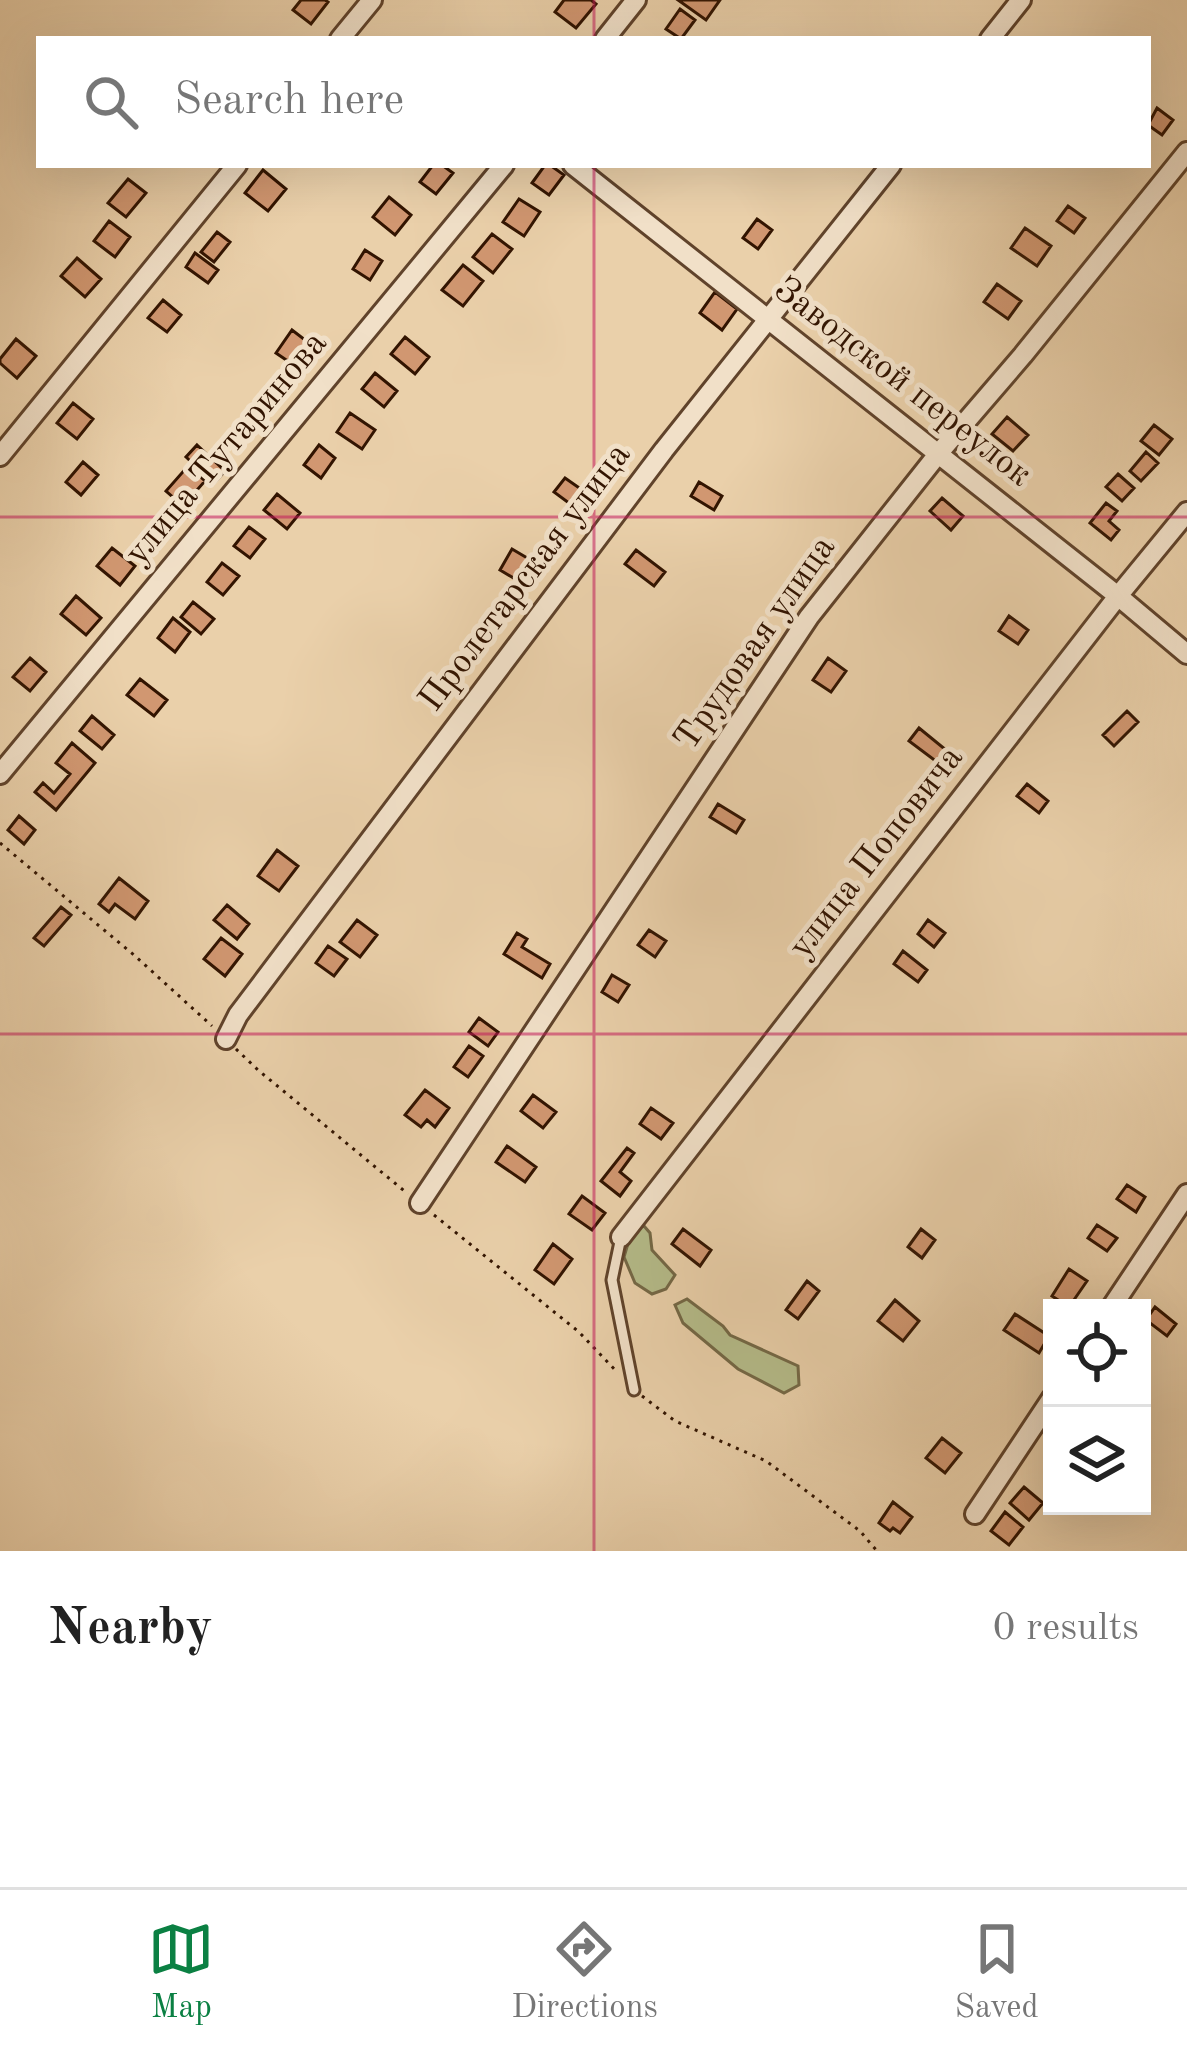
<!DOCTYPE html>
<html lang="en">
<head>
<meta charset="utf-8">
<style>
  :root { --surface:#fff; --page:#f2f2f2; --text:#222; --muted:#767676; --line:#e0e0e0; --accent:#0b8043 }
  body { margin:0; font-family:"Old Standard TT",serif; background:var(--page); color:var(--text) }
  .controls { position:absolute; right:36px; bottom:36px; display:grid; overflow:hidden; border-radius:0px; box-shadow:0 12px 48px #0002 }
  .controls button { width:108px; height:108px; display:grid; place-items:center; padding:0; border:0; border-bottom:3px solid var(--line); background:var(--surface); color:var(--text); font:60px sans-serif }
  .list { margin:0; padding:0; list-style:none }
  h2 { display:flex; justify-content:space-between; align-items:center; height:156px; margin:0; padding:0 48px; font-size:51px }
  h2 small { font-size:39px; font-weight:400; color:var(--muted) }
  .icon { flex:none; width:66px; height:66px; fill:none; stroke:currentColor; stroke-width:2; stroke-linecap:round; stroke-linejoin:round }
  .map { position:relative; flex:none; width:1187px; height:1551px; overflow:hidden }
  .search { position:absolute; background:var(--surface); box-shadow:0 12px 48px #0002; left:36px; right:36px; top:36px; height:132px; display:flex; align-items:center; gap:30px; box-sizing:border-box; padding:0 42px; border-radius:0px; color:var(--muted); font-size:45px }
  .sheet { height:336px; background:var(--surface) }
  nav { display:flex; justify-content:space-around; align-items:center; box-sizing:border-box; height:168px; border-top:3px solid var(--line); background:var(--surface); font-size:33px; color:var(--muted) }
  nav a { display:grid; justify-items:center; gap:6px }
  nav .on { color:var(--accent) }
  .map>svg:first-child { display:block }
  .green { fill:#b5bc8a; stroke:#746846; stroke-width:3 }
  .building { fill:#d19771; stroke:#321401; stroke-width:3 }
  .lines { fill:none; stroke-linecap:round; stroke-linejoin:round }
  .service-casing { stroke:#60432b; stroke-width:15 }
  .minor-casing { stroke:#60432b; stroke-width:24 }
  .path { stroke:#321401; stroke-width:3; stroke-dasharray:3 6; stroke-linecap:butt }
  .service { stroke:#f1e0c8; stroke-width:9 }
  .minor { stroke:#f1e0c8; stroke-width:18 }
  .grid { fill:none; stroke:#c2185b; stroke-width:3; stroke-opacity:0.55 }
  .labels { text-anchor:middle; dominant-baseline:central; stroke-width:10; stroke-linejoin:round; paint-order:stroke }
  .street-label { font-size:36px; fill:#321401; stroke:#f1e0c8 }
</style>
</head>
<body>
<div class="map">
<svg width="1187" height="1551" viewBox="0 0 1187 1551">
  <rect width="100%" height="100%" fill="#ead0aa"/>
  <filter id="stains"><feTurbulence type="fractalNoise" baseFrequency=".00167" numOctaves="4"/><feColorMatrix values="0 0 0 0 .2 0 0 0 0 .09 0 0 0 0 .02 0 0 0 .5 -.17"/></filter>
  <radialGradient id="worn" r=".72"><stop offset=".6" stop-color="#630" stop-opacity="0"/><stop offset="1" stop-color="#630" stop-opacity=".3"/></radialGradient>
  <path class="green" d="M644 1226 650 1233 652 1250 675 1275 666 1289 652 1294 635 1283 624 1257 632 1230Z
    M687 1299 723 1326 730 1335 798 1366 799 1385 784 1393 738 1369 683 1323 675 1305Z"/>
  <path class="building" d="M301 0H325L328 2 311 24 293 10Z
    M564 0H591L596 4 576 28 555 12Z
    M678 0H720L706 20Z
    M680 9 695 20 681 39 666 29Z
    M1157 108 1173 120 1162 135 1148 125Z
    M433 165H442L453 173 436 194 420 182Z
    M545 165H550L564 175 549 195 532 183Z
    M263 170 286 189 268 211 245 193Z
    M128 179 146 193 126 217 108 203Z
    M389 197 411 215 395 235 373 217Z
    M519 199 540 212 524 236 503 222Z
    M1068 206 1085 218 1074 233 1057 221Z
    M757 219 772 230 758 249 743 238Z
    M109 221 130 237 115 257 94 241Z
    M1025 228 1051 246 1037 266 1011 248Z
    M217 232 230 242 214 262 201 252Z
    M492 234 512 249 493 273 473 257Z
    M365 250 382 261 370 280 353 269Z
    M195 253 218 270 208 283 186 267Z
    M77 258 101 279 85 297 61 276Z
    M463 265 483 281 463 306 442 290Z
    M997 284 1021 301 1008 319 984 302Z
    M715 292 737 309 722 330 700 313Z
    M163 300 181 315 167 332 148 318Z
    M292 330 313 346 298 368 276 353Z
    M405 337 429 357 415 374 391 354Z
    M16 339 36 356 17 378 0 363V359Z
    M375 373 397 391 384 407 362 389Z
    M73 403 93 419 77 439 57 423Z
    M350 413 375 430 362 449 337 432Z
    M1007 417 1028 435 1013 451 992 434Z
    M1154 425 1172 439 1159 455 1141 441Z
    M197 445 225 471 214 483 186 457Z
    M319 445 335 458 321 478 304 465Z
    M1146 452 1158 463 1141 481 1130 471Z
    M83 462 98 475 81 495 66 482Z
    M188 466 205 481 183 506 166 491Z
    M1118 474 1134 488 1122 501 1106 487Z
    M565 478 588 494 577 509 554 492Z
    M699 482 722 496 714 510 691 496Z
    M277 494 300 513 287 529 264 510Z
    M942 498 963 516 951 530 930 511Z
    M1106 503 1117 511 1109 521 1119 530 1111 540 1090 523Z
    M249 527 265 539 250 558 234 546Z
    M112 548 135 566 120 585 97 566Z
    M512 549 534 562 522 583 500 570Z
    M636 550 665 572 654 586 625 564Z
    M222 563 239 576 223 595 207 582Z
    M76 596 101 618 86 635 61 614Z
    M193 602 214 619 201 634 181 617Z
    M1009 616 1028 630 1018 644 999 631Z
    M173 618 190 632 175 652 158 638Z
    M30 658 46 672 30 691 13 677Z
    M828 658 846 671 831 692 813 680Z
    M140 679 167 700 154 716 127 695Z
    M1127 711 1138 722 1114 746 1103 735Z
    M92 716 114 735 102 749 80 731Z
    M919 728 946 750 937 762 909 741Z
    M72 743 95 763 56 810 35 792 43 783 54 793 70 774 56 763Z
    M1027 784 1048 801 1039 813 1017 796Z
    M718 804 744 820 736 833 710 817Z
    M19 816 35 830 24 844 8 830Z
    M277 850 298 866 279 891 258 876Z
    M119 878 148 901 135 919 115 904 109 912 99 904Z
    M227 905 249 924 237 939 214 920Z
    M61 907 71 915 44 946 34 938Z
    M357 920 377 935 360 957 340 942Z
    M928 920 945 933 934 947 918 934Z
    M649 930 666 941 655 957 638 945Z
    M517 933 527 939 522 947 550 964 542 978 504 954Z
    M221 938 242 954 225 976 204 959Z
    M328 946 347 959 334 976 316 963Z
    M903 951 927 970 918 982 894 964Z
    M612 975 629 985 618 1002 602 992Z
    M479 1018 498 1032 488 1046 469 1032Z
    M469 1046 483 1056 468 1077 454 1067Z
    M425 1090 449 1108 435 1127 427 1120 421 1127 405 1115Z
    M533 1095 556 1112 543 1128 521 1111Z
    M651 1108 673 1123 661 1139 640 1124Z
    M507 1146 536 1167 525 1182 496 1162Z
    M627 1148 634 1153 620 1172 631 1181 620 1196 601 1181Z
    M1127 1185 1145 1197 1136 1212 1117 1199Z
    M582 1196 605 1213 592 1230 569 1214Z
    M1097 1225 1117 1238 1107 1251 1088 1238Z
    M683 1229 711 1250 700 1266 672 1244Z
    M921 1229 935 1240 922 1258 908 1247Z
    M553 1244 572 1259 554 1284 535 1270Z
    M1069 1269 1087 1281 1069 1307 1052 1296Z
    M807 1281 819 1291 798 1319 786 1310Z
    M895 1300 919 1321 903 1341 878 1321Z
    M1155 1307 1176 1324 1167 1336 1146 1320Z
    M1015 1314 1049 1336 1039 1353 1004 1330Z
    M942 1438 961 1453 945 1473 926 1458Z
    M1024 1487 1043 1503 1029 1520 1010 1503Z
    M893 1502 912 1517 900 1533 893 1528 890 1531 879 1523Z
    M1005 1512 1023 1527 1009 1545 991 1531Z"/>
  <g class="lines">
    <g class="service-casing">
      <path id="service" d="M621 1237 612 1280 634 1390"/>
    </g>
    <g class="minor-casing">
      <path id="minor" d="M340 39 372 0
        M605 39 636 0
        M990 39 1021 0
        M573 165 1118 596 1187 654
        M0 456 237 165
        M0 774 504 165
        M226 1039 238 1015 664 450 891 165
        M420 1203 809 617 938 454 1023 355 1187 152
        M621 1237 1118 596 1187 512
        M1111 1308 1187 1194
        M975 1514 1052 1398"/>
    </g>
    <path class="path" d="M0 843 134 955 212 1026
      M236 1049 258 1070 408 1194
      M434 1215 579 1332 618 1373
      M642 1396 675 1421 766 1461 860 1531 877 1551"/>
    <use href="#service" class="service"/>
    <use href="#minor" class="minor"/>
  </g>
  <path class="grid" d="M594 0V39M594 165V1551M0 517H1187M0 1034H1187"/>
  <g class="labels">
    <g class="street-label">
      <text transform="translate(902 383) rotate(38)">Заводской переулок</text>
      <text transform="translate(227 449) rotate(-50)">улица Тутаринова</text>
      <text transform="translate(526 578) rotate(-53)">Пролетарская улица</text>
      <text transform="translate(756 644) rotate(-55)">Трудовая улица</text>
      <text transform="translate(877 853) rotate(-52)">улица Поповича</text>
    </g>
  </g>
  <rect width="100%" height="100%" filter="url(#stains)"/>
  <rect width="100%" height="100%" fill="url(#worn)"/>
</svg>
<div class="controls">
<button><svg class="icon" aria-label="locate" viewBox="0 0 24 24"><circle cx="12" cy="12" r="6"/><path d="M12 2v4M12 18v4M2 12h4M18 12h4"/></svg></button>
<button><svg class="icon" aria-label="layers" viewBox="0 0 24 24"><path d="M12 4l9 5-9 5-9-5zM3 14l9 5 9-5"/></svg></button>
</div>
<div class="search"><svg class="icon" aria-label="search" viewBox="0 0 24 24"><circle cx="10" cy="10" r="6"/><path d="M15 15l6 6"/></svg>Search here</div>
</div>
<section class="sheet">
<h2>Nearby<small>0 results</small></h2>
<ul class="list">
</ul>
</section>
<nav>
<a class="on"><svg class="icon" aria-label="map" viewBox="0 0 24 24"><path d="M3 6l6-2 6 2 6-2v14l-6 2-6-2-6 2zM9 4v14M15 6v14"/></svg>Map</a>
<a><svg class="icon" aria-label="directions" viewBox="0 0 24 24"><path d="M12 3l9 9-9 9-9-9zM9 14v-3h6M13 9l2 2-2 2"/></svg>Directions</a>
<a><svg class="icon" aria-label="saved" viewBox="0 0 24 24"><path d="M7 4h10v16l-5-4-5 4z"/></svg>Saved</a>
</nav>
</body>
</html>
